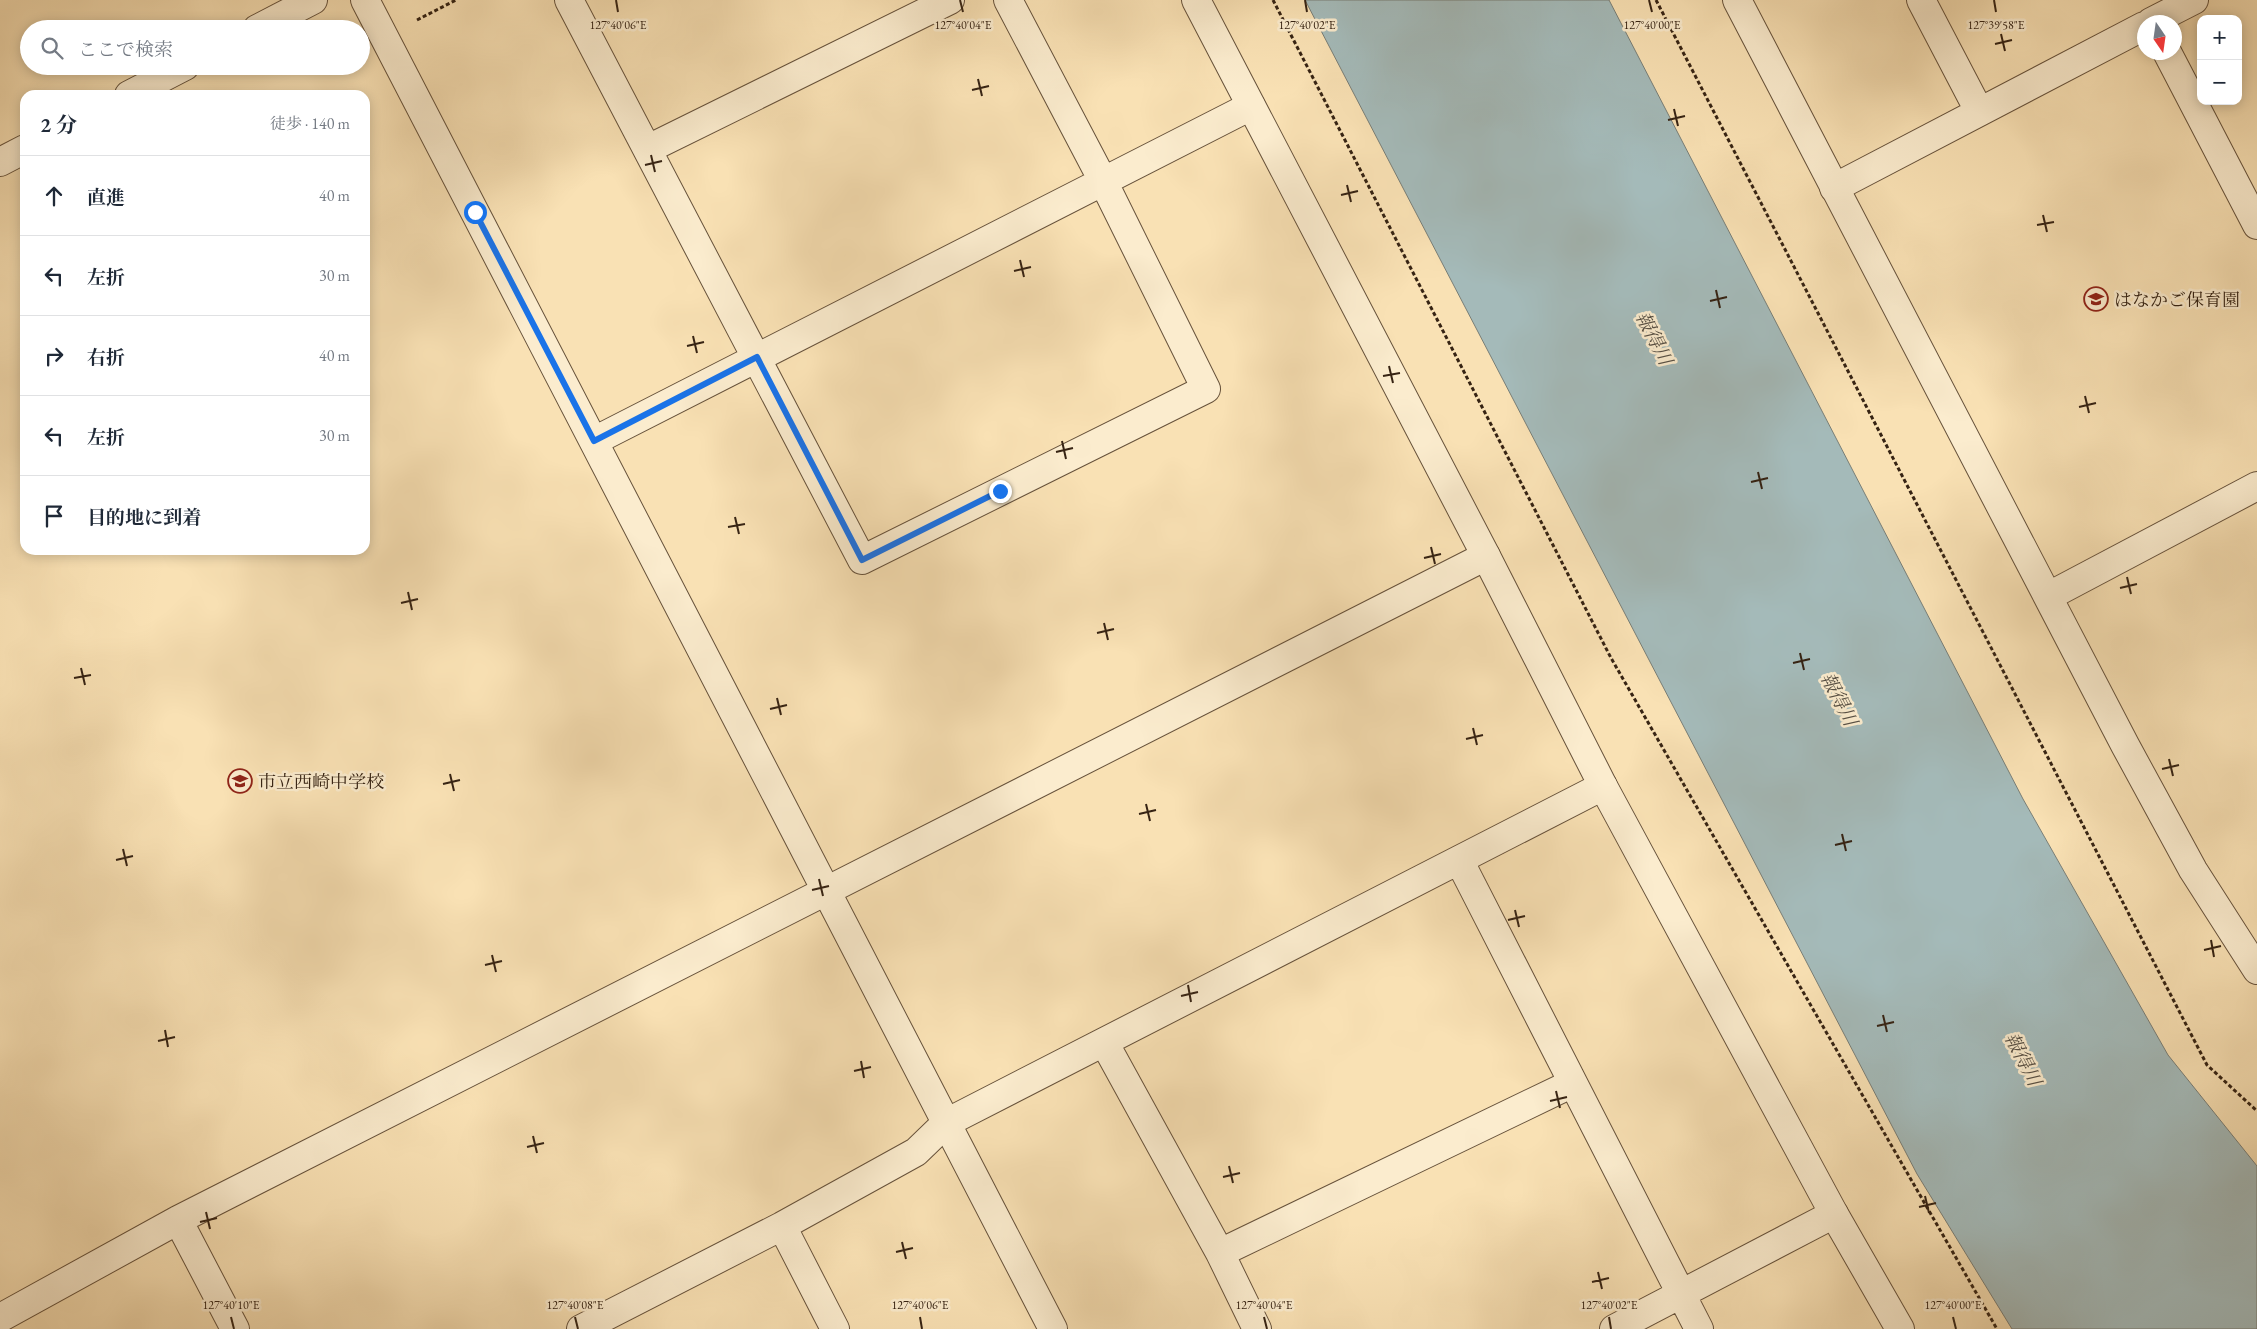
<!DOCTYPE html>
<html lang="ja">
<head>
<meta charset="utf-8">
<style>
  :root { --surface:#fff; --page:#f6f6f7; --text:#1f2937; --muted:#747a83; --line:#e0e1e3 }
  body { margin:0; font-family:"EB Garamond","Noto Serif JP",serif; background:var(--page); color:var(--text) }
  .controls { position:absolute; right:15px; top:15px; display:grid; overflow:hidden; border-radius:10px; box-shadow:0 2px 12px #0003 }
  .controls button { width:45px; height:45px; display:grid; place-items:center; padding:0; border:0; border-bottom:1px solid var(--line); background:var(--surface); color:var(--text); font:25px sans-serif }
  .compass { position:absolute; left:2137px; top:15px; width:45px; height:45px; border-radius:50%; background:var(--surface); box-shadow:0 2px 12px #0003; rotate:167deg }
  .stop { position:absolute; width:15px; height:15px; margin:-11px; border:4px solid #1a73e8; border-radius:50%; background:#fff }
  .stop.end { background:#1a73e8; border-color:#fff; box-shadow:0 1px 5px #0008 }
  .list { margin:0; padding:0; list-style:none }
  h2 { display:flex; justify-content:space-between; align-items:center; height:65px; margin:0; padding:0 20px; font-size:21px }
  h2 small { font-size:16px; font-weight:400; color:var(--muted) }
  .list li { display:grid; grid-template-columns:32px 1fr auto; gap:15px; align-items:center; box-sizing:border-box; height:80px; padding:0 20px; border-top:1px solid var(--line) }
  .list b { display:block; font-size:19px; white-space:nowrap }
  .list em { font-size:16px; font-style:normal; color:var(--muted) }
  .icon { flex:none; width:28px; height:28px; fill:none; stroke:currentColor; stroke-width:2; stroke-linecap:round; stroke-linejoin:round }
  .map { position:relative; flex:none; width:2257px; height:1329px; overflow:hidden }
  .search { position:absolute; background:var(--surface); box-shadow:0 2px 12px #0003; left:20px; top:20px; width:350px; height:55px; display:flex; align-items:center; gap:12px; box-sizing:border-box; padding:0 18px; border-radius:28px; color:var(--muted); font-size:19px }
  .panel { position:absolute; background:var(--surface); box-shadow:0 2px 12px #0003; left:20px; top:90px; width:350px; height:465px; border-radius:15px }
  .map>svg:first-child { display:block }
  .water { fill:#a4bab9; stroke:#787e77 }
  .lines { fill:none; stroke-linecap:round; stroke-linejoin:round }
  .minor-casing { stroke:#67523b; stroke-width:30 }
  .tertiary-casing { stroke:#67523b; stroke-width:30 }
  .path { stroke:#362313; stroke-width:3; stroke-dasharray:4 2.5; stroke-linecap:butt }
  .minor { stroke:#fbecce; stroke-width:28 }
  .tertiary { stroke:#fbecce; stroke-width:28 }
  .route { stroke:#1a73e8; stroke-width:6 }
  .ticks { fill:none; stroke:#362313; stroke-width:2 }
  .labels { text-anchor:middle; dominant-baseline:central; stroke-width:5; stroke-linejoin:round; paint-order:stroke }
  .poi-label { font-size:18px; fill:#362313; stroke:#fbecce; text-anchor:start }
  .water-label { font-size:19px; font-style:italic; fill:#575045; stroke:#fbecce }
  .ticks-label { font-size:12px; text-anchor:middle; fill:#362313; stroke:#fbecce; stroke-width:5; stroke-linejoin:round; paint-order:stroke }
</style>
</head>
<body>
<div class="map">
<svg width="2257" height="1329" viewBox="0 0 2257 1329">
  <rect width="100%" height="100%" fill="#f9e1b4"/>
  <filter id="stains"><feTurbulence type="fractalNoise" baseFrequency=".004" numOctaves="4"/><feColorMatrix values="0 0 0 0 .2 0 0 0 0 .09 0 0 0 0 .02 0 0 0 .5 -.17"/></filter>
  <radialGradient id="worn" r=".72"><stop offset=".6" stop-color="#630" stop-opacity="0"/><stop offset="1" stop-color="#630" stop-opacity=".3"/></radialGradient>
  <path class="water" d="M1305 0H1609L2023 799 2168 1055 2257 1166V1329H2012L1917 1174Z"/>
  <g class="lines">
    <g class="minor-casing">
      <path id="minor" d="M569 0 862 560 1206 389 1103 181 1008 0
        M1921 0 1979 111
        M2151 22 2194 0
        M257 29 313 0
        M2167 52 2257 225
        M129 95 185 66
        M648 149 950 0
        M0 162 25 149
        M1834 188 2144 26
        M594 441 1251 106
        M2049 596 2257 486
        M1459 860 1699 1329
        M1104 1042 1220 1253 1257 1329
        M178 1220 235 1329
        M782 1226 835 1329
        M1220 1253 1573 1083
        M0 1318 178 1220 1486 556
        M581 1329 782 1226 916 1152 946 1123 1603 786
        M1614 1329 1834 1214"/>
    </g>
    <g class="tertiary-casing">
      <path id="tertiary" d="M365 0 1053 1329
        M1196 0 1486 556 1603 786 1834 1214 1900 1329
        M1737 0 2125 745 2193 870 2257 970"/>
    </g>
    <path class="path" d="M1273 0 1611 658 1997 1329
      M1656 0 2207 1065 2257 1111
      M417 20 456 0"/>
    <use href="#minor" class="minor"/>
    <use href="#tertiary" class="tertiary"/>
  </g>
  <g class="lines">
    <path class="route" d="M475 212 594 441 757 357 862 560 1000 491"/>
  </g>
  <path class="ticks" d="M616 0 618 12M960 0 963 12M1305 0 1307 12M1649 0 1652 12M1994 0 1996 12M2001 34 2005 51M1995 44 2012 40M978 79 982 96M972 90 989 86M1674 109 1678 126M1668 120 1685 116M651 155 655 172M645 165 662 161M1347 185 1351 202M1341 195 1358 191M2043 215 2047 232M2037 225 2054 222M1020 260 1024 277M1014 271 1031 267M1716 290 1720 308M1710 301 1727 297M693 336 697 353M687 346 704 342M1389 366 1393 383M1383 376 1400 373M2085 396 2089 413M2079 407 2096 403M1062 441 1066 459M1056 452 1073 448M1758 472 1762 489M1751 482 1768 478M735 517 739 534M728 527 745 524M1431 547 1435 564M1424 558 1441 554M2127 577 2131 594M2120 588 2137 584M408 592 412 610M401 603 418 599M1104 623 1108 640M1097 633 1114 629M1800 653 1804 670M1793 663 1810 659M81 668 85 685M74 678 91 675M777 698 781 715M770 709 787 705M1473 728 1477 745M1466 739 1483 735M2169 759 2173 776M2162 769 2179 765M450 774 454 791M443 784 460 780M1146 804 1150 821M1139 814 1156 810M1842 834 1846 851M1835 845 1852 841M123 849 127 866M116 860 133 856M819 879 823 896M812 890 829 886M1515 910 1519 927M1508 920 1525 916M2211 940 2214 957M2204 950 2221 946M492 955 496 972M485 965 502 961M1188 985 1191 1002M1181 996 1198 992M1883 1015 1887 1032M1877 1026 1894 1022M165 1030 168 1047M158 1041 175 1037M861 1061 864 1078M854 1071 871 1067M1556 1091 1560 1108M1550 1101 1567 1097M533 1136 537 1153M527 1147 544 1143M1229 1166 1233 1183M1223 1177 1240 1173M1925 1196 1929 1213M1919 1207 1936 1203M206 1212 210 1229M200 1222 217 1218M902 1242 906 1259M896 1252 913 1248M1598 1272 1602 1289M1592 1282 1609 1278M231 1317 234 1329M575 1317 578 1329M920 1317 922 1329M1264 1317 1267 1329M1609 1317 1611 1329M1953 1317 1956 1329"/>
  <defs>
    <g id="school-ring" transform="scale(1.25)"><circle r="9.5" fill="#fbecce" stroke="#8f2418" stroke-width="1.5"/><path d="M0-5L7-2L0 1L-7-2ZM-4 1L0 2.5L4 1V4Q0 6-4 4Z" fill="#8f2418"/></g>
  </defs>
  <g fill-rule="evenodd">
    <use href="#school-ring" x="2096" y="299"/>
    <use href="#school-ring" x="240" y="781"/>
  </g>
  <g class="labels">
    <g class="poi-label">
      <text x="2114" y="299">はなかご保育園</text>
      <text x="258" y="781">市立西崎中学校</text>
    </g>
    <g class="water-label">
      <text transform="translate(1654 338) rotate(63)">報得川</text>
      <text transform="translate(1839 699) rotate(63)">報得川</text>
      <text transform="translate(2023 1059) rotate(63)">報得川</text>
    </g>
  </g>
  <g class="ticks-label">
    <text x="618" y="29">127°40'06"E</text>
    <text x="963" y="29">127°40'04"E</text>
    <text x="1307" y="29">127°40'02"E</text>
    <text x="1652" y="29">127°40'00"E</text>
    <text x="1996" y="29">127°39'58"E</text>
    <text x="231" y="1309">127°40'10"E</text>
    <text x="575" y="1309">127°40'08"E</text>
    <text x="920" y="1309">127°40'06"E</text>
    <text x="1264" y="1309">127°40'04"E</text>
    <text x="1609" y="1309">127°40'02"E</text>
    <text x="1953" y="1309">127°40'00"E</text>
  </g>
  <rect width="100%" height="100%" filter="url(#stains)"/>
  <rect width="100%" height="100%" fill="url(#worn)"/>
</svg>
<div class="controls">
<button>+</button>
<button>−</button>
</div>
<svg class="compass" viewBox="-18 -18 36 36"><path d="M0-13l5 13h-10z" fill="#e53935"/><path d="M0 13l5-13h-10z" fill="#747a83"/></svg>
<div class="stop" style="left:475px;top:212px"></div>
<div class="stop end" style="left:1000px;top:491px"></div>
<div class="search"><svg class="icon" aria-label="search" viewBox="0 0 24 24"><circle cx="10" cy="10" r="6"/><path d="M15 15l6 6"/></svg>ここで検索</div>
<section class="panel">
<h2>2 分<small>徒歩 · 140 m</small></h2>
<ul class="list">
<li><svg class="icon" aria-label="ahead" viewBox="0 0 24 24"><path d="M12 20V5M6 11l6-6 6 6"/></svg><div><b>直進</b></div><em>40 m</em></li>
<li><svg class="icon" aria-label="left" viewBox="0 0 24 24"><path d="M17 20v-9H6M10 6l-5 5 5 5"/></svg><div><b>左折</b></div><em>30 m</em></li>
<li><svg class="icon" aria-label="right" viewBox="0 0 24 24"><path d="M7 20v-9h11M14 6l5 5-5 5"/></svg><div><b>右折</b></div><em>40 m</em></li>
<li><svg class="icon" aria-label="left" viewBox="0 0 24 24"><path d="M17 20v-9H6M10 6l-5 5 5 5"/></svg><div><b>左折</b></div><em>30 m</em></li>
<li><svg class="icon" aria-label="arrive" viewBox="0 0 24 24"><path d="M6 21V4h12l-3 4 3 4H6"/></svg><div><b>目的地に到着</b></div></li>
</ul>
</section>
</div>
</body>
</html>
